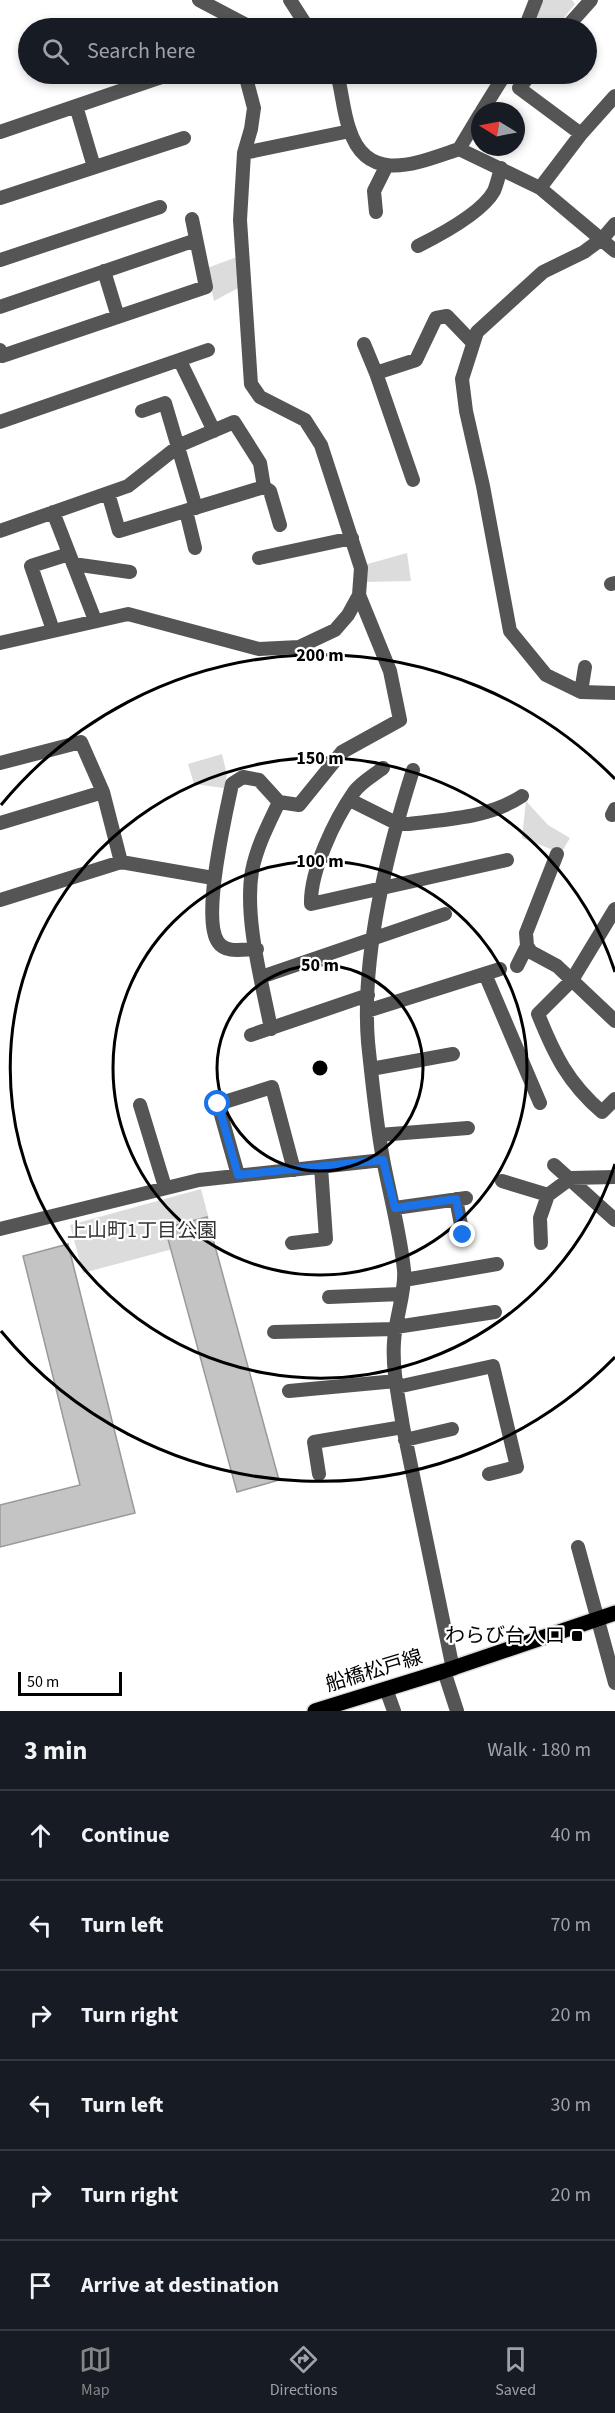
<!DOCTYPE html>
<html lang="en">
<head>
<meta charset="utf-8">
<style>
  :root { --surface:#171b24; --page:#20242c; --text:#f1f3f6; --muted:#9ea1a6; --line:#363941; --accent:#858687 }
  body { margin:0; font-family:"Source Sans 3","Noto Sans JP",sans-serif; background:var(--page); color:var(--text) }
  .compass { position:absolute; left:471px; top:102px; width:54px; height:54px; border-radius:50%; background:var(--surface); box-shadow:0 3px 9px #0003; rotate:280deg }
  .scale { position:absolute; left:18px; bottom:15px; width:104px; box-sizing:border-box; padding-left:6px; border:3px solid #000; border-top:0; font-size:16px; line-height:21px; white-space:nowrap; color:#000; -webkit-text-stroke:4px #fff; paint-order:stroke }
  .stop { position:absolute; width:18px; height:18px; margin:-14px; border:4px solid #1a73e8; border-radius:50%; background:#fff }
  .stop.end { background:#1a73e8; border-color:#fff; box-shadow:0 2px 6px #0008 }
  .list { margin:0; padding:0; list-style:none }
  h2 { display:flex; justify-content:space-between; align-items:center; height:78px; margin:0; padding:0 24px; font-size:26px }
  h2 small { font-size:20px; font-weight:400; color:var(--muted) }
  .list li { display:grid; grid-template-columns:39px 1fr auto; gap:18px; align-items:center; box-sizing:border-box; height:90px; padding:0 24px; border-top:2px solid var(--line) }
  .list b { display:block; font-size:22px; white-space:nowrap }
  .list em { font-size:20px; font-style:normal; color:var(--muted) }
  .icon { flex:none; width:33px; height:33px; fill:none; stroke:currentColor; stroke-width:2; stroke-linecap:round; stroke-linejoin:round }
  .map { position:relative; flex:none; width:615px; height:1711px; overflow:hidden }
  .search { position:absolute; background:var(--surface); box-shadow:0 3px 9px #0003; left:18px; right:18px; top:18px; height:66px; display:flex; align-items:center; gap:15px; box-sizing:border-box; padding:0 21px; border-radius:33px; color:var(--muted); font-size:22px }
  .sheet { height:618px; background:var(--surface) }
  nav { display:flex; justify-content:space-around; align-items:center; box-sizing:border-box; height:84px; border-top:2px solid var(--line); background:var(--surface); font-size:16px; color:var(--muted) }
  nav a { display:grid; justify-items:center; gap:3px }
  nav .on { color:var(--accent) }
  .map>svg:first-child { display:block }
  .green { fill:#dcdcdc }
  .building { fill:#c4c4c4; stroke:#999; stroke-width:1.5 }
  .lines { fill:none; stroke-linecap:round; stroke-linejoin:round }
  .major-casing { stroke:#dbdbdb; stroke-width:18 }
  .minor { stroke:#555; stroke-width:14 }
  .major { stroke:#000; stroke-width:15 }
  .route { stroke:#1a73e8; stroke-width:8 }
  .ring { fill:none; stroke:#000; stroke-width:3 }
  .poi-dot { fill:#000; stroke:#fff; stroke-width:2 }
  .labels { text-anchor:middle; dominant-baseline:central; stroke-width:4.5; stroke-linejoin:round; paint-order:stroke }
  .park-label { font-size:20px; fill:#333; stroke:#fff }
  .poi-label { font-size:20px; fill:#000; stroke:#fff; text-anchor:end }
  .street-label { font-size:20px; fill:#000; stroke:#fff }
  .centre { fill:#000; stroke:#fff; stroke-width:3 }
  .ring-label { font-size:18px; text-anchor:middle; font-weight:bold; fill:#000; stroke:#fff; stroke-width:4.5; stroke-linejoin:round; paint-order:stroke }
</style>
</head>
<body>
<div class="map">
<svg width="615" height="1711" viewBox="0 0 615 1711">
  <rect width="100%" height="100%" fill="#fff"/>
  <path class="green" d="M541 0H572L575 4 556 28H530Z
    M237 257 240 287 214 301 207 268Z
    M407 553 411 581 365 582 364 565Z
    M222 754 227 775 224 788 194 784 188 764Z
    M526 801 548 825 570 838 561 853 522 838Z
    M201 1189 214 1238 83 1273 70 1225Z"/>
  <path class="building" d="M207 1217 279 1480 237 1492 165 1228Z
    M68 1244 135 1513 0 1547V1505L80 1485 23 1256Z"/>
  <g class="lines">
    <g class="major-casing">
      <path id="major" d="M315 1711 444 1671 615 1613"/>
    </g>
    <path class="minor" d="M199 0 252 28
      M290 0 308 28
      M525 28 536 0
      M566 28 591 0
      M337 74C342 91 343 111 349 128 367 186 417 163 459 149L540 188 615 251
      M531 74 519 88 581 134
      M76 106 94 167
      M482 111 505 74
      M0 132 170 74
      M459 149 480 114
      M244 153 350 131
      M540 188 581 134 615 96
      M0 198 184 138
      M376 212 374 191 386 167
      M615 224 603 238 584 252 543 272 477 332 462 379 466 411 483 486 510 631 546 675 581 692 615 693
      M418 246C440 235 482 213 494 191 497 184 499 175 501 168
      M0 260 160 207
      M104 271 118 317
      M0 307 196 240
      M364 344 376 373
      M0 350 2 356 206 287 192 219
      M180 361 214 431
      M142 411 165 403 196 508
      M0 422 208 350
      M413 480 376 373 416 360 436 318 447 316 473 343
      M264 487 270 491 280 525
      M186 511 195 548
      M53 512 95 620
      M0 531 128 486 180 445 234 422 260 463 264 487 119 531 108 493
      M259 558 352 538
      M73 564 130 572
      M611 584 615 583
      M53 630 31 566 69 554
      M0 643 128 614 259 649 299 647 335 630 348 615 359 595 361 568 321 445 305 420 260 397 251 384 240 220 244 153 251 129 254 108 245 74
      M581 692 585 667
      M0 763 81 742 103 792 121 862
      M383 768C374 775 360 783 354 792 335 819 310 871 311 904L507 860
      M413 770C387 852 361 955 368 1042 372 1080 376 1121 383 1159 390 1196 400 1232 404 1270 406 1291 395 1319 394 1342 392 1370 399 1400 403 1427L453 1669
      M350 800 398 824H409C447 819 489 818 522 796
      M279 802 299 805 342 752 400 720 390 671 359 595
      M612 815 615 809
      M0 823 103 792
      M557 854 526 933 527 946 531 952 557 966 615 1021
      M0 900 121 862 213 878
      M615 909 572 980 538 1014C554 1054 568 1083 602 1112L615 1099
      M257 949C244 949 226 954 218 942 201 918 226 813 232 784L243 777 259 780 279 802C268 825 257 846 252 871 244 918 262 982 271 1029
      M517 966 527 946
      M485 974 540 1103
      M261 977 445 914
      M367 1011 500 969
      M251 1035 368 995
      M371 1069 453 1054
      M140 1105 165 1187
      M379 1135 468 1128
      M554 1165 615 1220
      M238 1175 218 1104 272 1087 294 1170
      M502 1181 548 1195
      M456 1199 463 1235
      M395 1208 466 1198
      M0 1229 199 1180 383 1160
      M292 1243 326 1239 321 1167
      M541 1243 540 1218 548 1195 571 1178 615 1177
      M404 1280 497 1264
      M329 1297 401 1294
      M396 1327 495 1312
      M274 1332 395 1329
      M397 1387 493 1366 517 1467 489 1474
      M289 1391 396 1381
      M405 1440 452 1429
      M319 1474 314 1442 403 1427
      M578 1547 615 1683
      M444 1671 457 1711
      M386 1689 394 1711"/>
    <use href="#major" class="major"/>
  </g>
  <g class="lines">
    <path class="route" d="M218 1104 238 1175 383 1160 395 1208 456 1199 463 1235"/>
  </g>
  <g class="ring">
    <circle cx="320" cy="1068" r="103"/>
    <circle cx="320" cy="1068" r="207"/>
    <path d="M615 1164A310 310 0 1 1 615 972"/>
    <path d="M615 1357A413 413 0 0 1 1 1331M1 805A413 413 0 0 1 615 779"/>
  </g>
  <rect class="poi-dot" x="571" y="1630" width="12" height="12" rx="3"/>
  <g class="labels">
    <g class="park-label">
      <text x="142" y="1231">上山町1丁目公園</text>
    </g>
    <g class="poi-label">
      <text x="565" y="1636">わらび台入口</text>
    </g>
    <g class="street-label">
      <text transform="translate(374 1671) rotate(-17)">船橋松戸線</text>
    </g>
  </g>
  <circle cx="320" cy="1068" r="9" class="centre"/>
  <g class="ring-label">
    <text x="320" y="661">200 m</text>
    <text x="320" y="764">150 m</text>
    <text x="320" y="867">100 m</text>
    <text x="320" y="971">50 m</text>
  </g>
</svg>
<svg class="compass" viewBox="-18 -18 36 36"><path d="M0-13l5 13h-10z" fill="#e53935"/><path d="M0 13l5-13h-10z" fill="#9ea1a6"/></svg>
<div class="scale">50 m</div>
<div class="stop" style="left:218px;top:1104px"></div>
<div class="stop end" style="left:463px;top:1235px"></div>
<div class="search"><svg class="icon" aria-label="search" viewBox="0 0 24 24"><circle cx="10" cy="10" r="6"/><path d="M15 15l6 6"/></svg>Search here</div>
</div>
<section class="sheet">
<h2>3 min<small>Walk · 180 m</small></h2>
<ul class="list">
<li><svg class="icon" aria-label="ahead" viewBox="0 0 24 24"><path d="M12 20V5M6 11l6-6 6 6"/></svg><div><b>Continue</b></div><em>40 m</em></li>
<li><svg class="icon" aria-label="left" viewBox="0 0 24 24"><path d="M17 20v-9H6M10 6l-5 5 5 5"/></svg><div><b>Turn left</b></div><em>70 m</em></li>
<li><svg class="icon" aria-label="right" viewBox="0 0 24 24"><path d="M7 20v-9h11M14 6l5 5-5 5"/></svg><div><b>Turn right</b></div><em>20 m</em></li>
<li><svg class="icon" aria-label="left" viewBox="0 0 24 24"><path d="M17 20v-9H6M10 6l-5 5 5 5"/></svg><div><b>Turn left</b></div><em>30 m</em></li>
<li><svg class="icon" aria-label="right" viewBox="0 0 24 24"><path d="M7 20v-9h11M14 6l5 5-5 5"/></svg><div><b>Turn right</b></div><em>20 m</em></li>
<li><svg class="icon" aria-label="arrive" viewBox="0 0 24 24"><path d="M6 21V4h12l-3 4 3 4H6"/></svg><div><b>Arrive at destination</b></div></li>
</ul>
</section>
<nav>
<a class="on"><svg class="icon" aria-label="map" viewBox="0 0 24 24"><path d="M3 6l6-2 6 2 6-2v14l-6 2-6-2-6 2zM9 4v14M15 6v14"/></svg>Map</a>
<a><svg class="icon" aria-label="directions" viewBox="0 0 24 24"><path d="M12 3l9 9-9 9-9-9zM9 14v-3h6M13 9l2 2-2 2"/></svg>Directions</a>
<a><svg class="icon" aria-label="saved" viewBox="0 0 24 24"><path d="M7 4h10v16l-5-4-5 4z"/></svg>Saved</a>
</nav>
</body>
</html>
